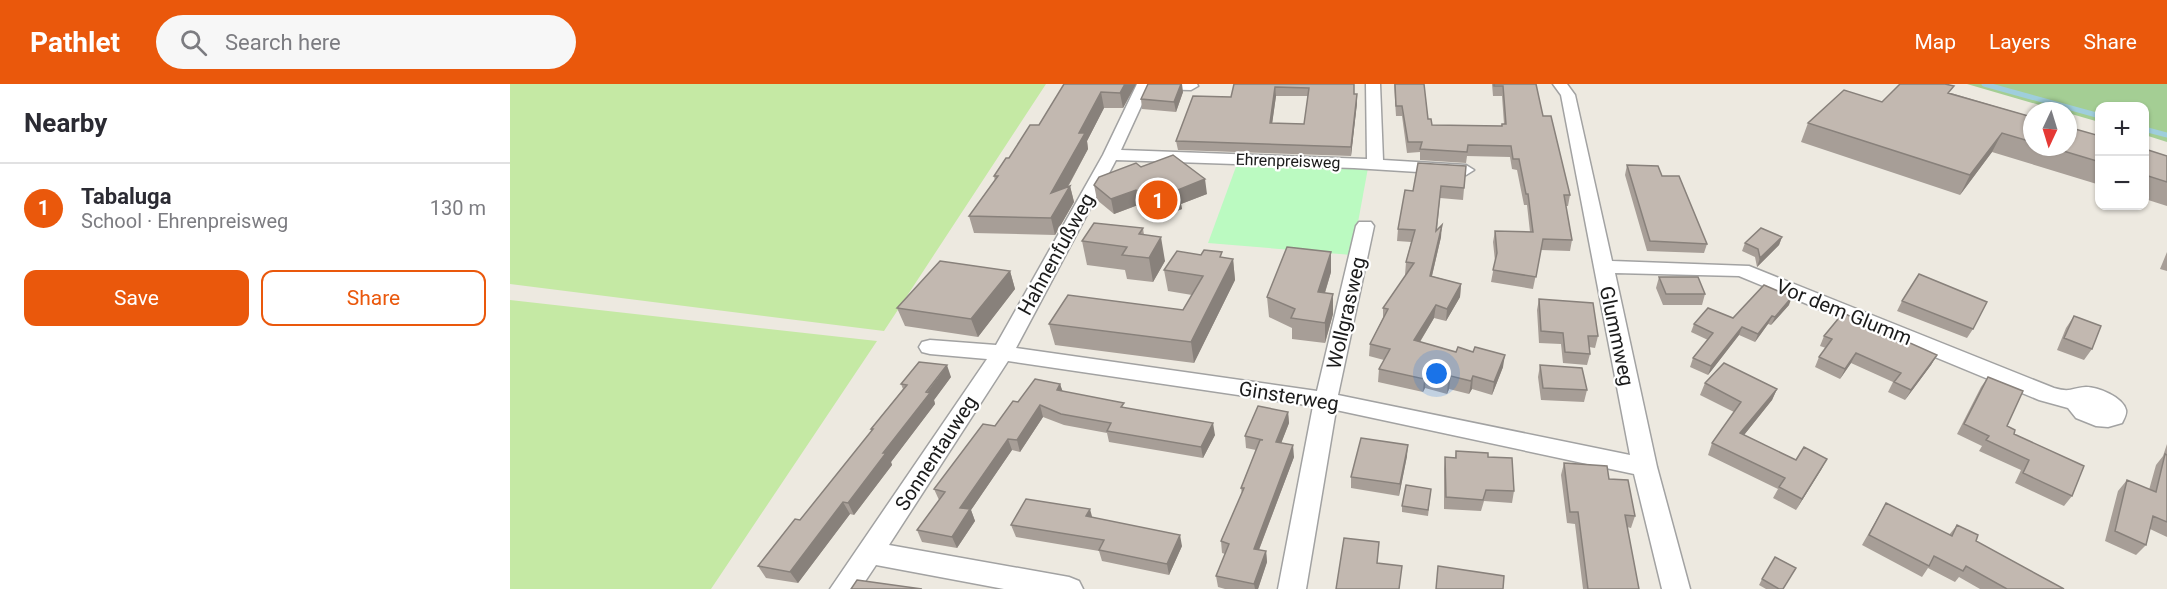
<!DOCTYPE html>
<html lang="en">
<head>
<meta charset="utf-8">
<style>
  :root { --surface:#fff; --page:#f7f7f7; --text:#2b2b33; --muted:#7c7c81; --line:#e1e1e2; --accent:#ea580c }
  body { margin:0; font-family:Roboto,sans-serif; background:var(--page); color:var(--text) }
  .controls { position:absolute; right:18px; top:18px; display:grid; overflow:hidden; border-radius:12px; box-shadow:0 2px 4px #0004 }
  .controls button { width:54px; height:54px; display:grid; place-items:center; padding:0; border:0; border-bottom:2px solid var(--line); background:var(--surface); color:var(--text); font:30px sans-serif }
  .compass { position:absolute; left:1513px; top:18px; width:54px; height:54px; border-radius:50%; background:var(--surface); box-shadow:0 2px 4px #0004; rotate:184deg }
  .you { position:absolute; left:927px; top:290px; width:21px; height:21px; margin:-15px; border:4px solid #fff; border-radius:50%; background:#1a73e8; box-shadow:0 0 0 9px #1a73e833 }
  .badge { display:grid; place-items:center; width:39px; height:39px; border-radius:50%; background:var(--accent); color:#fff; font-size:20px; font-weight:700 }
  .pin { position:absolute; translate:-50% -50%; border:3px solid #fff; box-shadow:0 2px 6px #0006 }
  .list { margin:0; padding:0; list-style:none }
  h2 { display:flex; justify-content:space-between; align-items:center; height:78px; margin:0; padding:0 24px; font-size:26px }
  h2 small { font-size:20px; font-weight:400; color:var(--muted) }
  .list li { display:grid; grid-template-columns:39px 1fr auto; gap:18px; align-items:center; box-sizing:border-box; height:90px; padding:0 24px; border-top:2px solid var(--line) }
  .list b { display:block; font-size:22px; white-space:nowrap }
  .list p { margin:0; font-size:20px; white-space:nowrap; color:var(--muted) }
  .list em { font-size:20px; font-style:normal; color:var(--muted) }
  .actions { display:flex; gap:12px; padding:18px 24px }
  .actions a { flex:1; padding:14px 0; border:2px solid var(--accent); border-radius:12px; text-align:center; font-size:21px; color:var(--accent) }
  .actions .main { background:var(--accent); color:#fff }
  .icon { flex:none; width:33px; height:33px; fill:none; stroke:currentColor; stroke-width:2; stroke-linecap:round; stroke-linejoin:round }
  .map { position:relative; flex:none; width:1657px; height:505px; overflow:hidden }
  header { display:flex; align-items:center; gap:36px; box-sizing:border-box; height:84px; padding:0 30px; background:var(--accent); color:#fff }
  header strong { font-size:28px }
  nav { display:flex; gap:33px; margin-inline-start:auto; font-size:21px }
  .search { width:420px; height:54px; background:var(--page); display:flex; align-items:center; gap:15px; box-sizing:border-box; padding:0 21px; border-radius:33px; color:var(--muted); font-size:22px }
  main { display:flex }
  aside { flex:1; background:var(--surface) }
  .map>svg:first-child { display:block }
  .grass { fill:#c5e9a4 }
  .forest { fill:#a4ce94 }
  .park { fill:#bbfac1 }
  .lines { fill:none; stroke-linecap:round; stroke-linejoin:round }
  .stream { stroke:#9fcedc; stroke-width:5 }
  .street-casing { stroke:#a2a2a2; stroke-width:3 }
  .street { fill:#fff; fill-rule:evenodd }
  .wall { fill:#a79e97; fill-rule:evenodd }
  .shaded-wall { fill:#88817b }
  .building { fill:#c2b8b0; stroke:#88817b; stroke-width:1.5; fill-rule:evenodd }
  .labels { text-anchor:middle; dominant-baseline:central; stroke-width:4.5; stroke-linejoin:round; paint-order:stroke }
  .far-street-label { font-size:16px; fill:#1b1b1b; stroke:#fff }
  .street-label { font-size:20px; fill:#1b1b1b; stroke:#fff }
</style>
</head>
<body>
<header>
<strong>Pathlet</strong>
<div class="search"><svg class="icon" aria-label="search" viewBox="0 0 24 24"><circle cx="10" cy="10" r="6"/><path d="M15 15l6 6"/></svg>Search here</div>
<nav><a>Map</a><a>Layers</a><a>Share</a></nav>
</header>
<main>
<aside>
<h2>Nearby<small></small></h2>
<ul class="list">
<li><span class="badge">1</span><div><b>Tabaluga</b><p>School · Ehrenpreisweg</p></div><em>130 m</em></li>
</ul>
<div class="actions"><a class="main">Save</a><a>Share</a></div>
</aside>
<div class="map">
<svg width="1657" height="505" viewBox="0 0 1657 505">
  <rect width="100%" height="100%" fill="#ede9e0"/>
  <path class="grass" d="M0 0H536L374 247 0 200Z
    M0 216 367 257 201 505H0Z"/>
  <path class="forest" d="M1457 0H1657V58L1635 51 1634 22H1590L1589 38 1558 29V27H1550Z"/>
  <path class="park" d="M727 80 858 84 842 171 698 159Z"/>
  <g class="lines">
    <path class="stream" d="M1474 0 1590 32
      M1634 45 1657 51"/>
    <g class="street-casing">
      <path id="street" d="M627 0H687L688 2 681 6 639 5 611 66 857 75 856 0H870L873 76 956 81 964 86 956 91 844 84 606 76 506 264 807 307 846 142 849 138H861L864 142 828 311 1120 371 1051 11 1043 0H1057L1065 11 1102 177 1239 182 1544 304C1561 309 1561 304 1576 303 1588 303 1613 313 1616 326 1617 330 1614 335 1612 339L1598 343 1586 342 1566 334 1558 324 1529 316 1229 192 1105 189 1147 383 1180 505H1152L1124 390 826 326 796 505H768L803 322 498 277 379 461 559 493 569 497 573 505H494L366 481 350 505H320L477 275 420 270 412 268 409 263 412 258 420 256 486 261 593 71Z"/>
    </g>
    <use href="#street" class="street"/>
  </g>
  <path class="wall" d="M554 0H626L613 24H594L577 57 578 65 558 103 560 102 564 118 545 151 464 149 459 132 485 97 484 92 529 41Z
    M724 0H844V10L847 19 841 72 668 66 666 57 721 13ZM766 12H798L794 40 762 39Z
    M884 0H914L918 35 922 41 991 42 992 40H994L992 12H983L982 0H1026L1033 32 1060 111 1058 122H1056L1062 156 1060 167 1031 166 1023 205 981 198 985 177 983 158 985 147 1020 148 1017 121H1014L1007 86 1002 85 1000 73 957 72 956 79 910 76V68L897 69 892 32H886Z
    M673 8 666 28 632 25 631 15Z
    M1441 9 1522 33V63H1558L1590 52V101L1482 68 1450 111 1291 58 1298 39 1372 18Z
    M1635 65 1657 72V122L1635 115Z
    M1117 81 1152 92 1197 160 1194 169 1137 167 1115 91Z
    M956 82 953 116 930 114 927 146 931 153 922 192 951 200 950 213 936 237 924 234 910 258 993 283 982 311 962 305 959 310 939 305 937 310 915 304 913 308 868 298 869 285 874 276 859 272 860 260 873 234V224L896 191H895L896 178 901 158 887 157 888 145 903 107Z
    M631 83 697 110 671 120 672 125 646 135 628 121 604 130 587 116 584 101Z
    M633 144 634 151 655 177 643 198 617 195 615 186 577 181 572 157Z
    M1272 153 1269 161 1247 183 1245 173 1232 167 1235 159Z
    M1657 168V187L1650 185Z
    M713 174 723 175 725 196 684 279 545 261 539 240 673 226 682 211 658 207 654 186Z
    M500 187 505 205 468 253 395 242 387 224Z
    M821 188 815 209 823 230 815 259 782 255V244L759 233 757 213Z
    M1149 193 1195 210 1192 221H1153L1146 204Z
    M1029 215 1088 252 1085 264 1079 263 1080 270 1077 281 1053 279 1051 260 1029 259 1027 226Z
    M1392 217 1463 245 1457 254 1387 227Z
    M1279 221 1261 241 1258 240 1245 258 1229 251 1198 291 1180 283 1183 274 1198 256 1181 248 1184 240 1223 234Z
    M1564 232 1582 265 1574 276 1547 266 1556 244Z
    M1314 252 1427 271 1421 281 1395 316 1378 308 1383 298 1341 279 1330 295 1305 283 1309 273 1316 264 1310 262Z
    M1030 281 1077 306 1074 318 1031 316 1028 293Z
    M441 293 424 316 425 320 381 378 382 381 344 431 340 430 288 499 256 494 248 482 290 436 362 347 361 345 393 305 391 300Z
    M1478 293 1497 342 1562 412 1554 422 1505 399 1511 386 1469 367 1472 362 1447 350 1471 303Z
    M1195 299 1267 305 1262 316 1234 351 1286 376 1317 375 1286 426 1263 414 1268 405 1198 371 1202 359 1224 328 1190 311Z
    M550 300 552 307 705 351 693 374 599 358 597 349 554 341 533 333 510 368 502 366 461 426 465 437 447 464 412 458 407 446 429 416 424 405 508 318Z
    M778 328 779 339 771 359 784 373 749 466 756 467 757 478 748 505H715L708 503 706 492 715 470 712 469 711 457 732 410 731 404 746 366 736 364 735 352Z
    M1657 360V453L1640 445 1636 461 1626 471 1595 457 1608 407 1617 396 1639 406 1646 381 1653 372Z
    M946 367 978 373 1004 407 1002 419 974 417 971 427 934 425V385L935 373 945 374Z
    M897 372 889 412 841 404V393Z
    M1054 379 1099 395 1125 432 1121 444 1117 443 1129 505H1073L1065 440 1057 439 1051 391Z
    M921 405 918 432 892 428V422Z
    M1376 419 1439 451 1447 441 1466 457 1554 505H1470L1449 493 1445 498 1418 484 1412 493 1352 461Z
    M582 433 672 462 659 491 592 477 589 467 506 453 501 441Z
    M1252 495 1273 505H1256L1249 501Z"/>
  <path class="shaded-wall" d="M615 0H626L613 24 610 9Z
    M671 0H672L673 8 666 28 664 18Z
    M765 3 766 12 761 48 760 39Z
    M591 8 594 24 577 57 578 65 545 126 541 109 569 49Z
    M847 10V19L841 72V63Z
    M1492 49 1482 68 1450 111 1460 91Z
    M695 95 697 110 671 120 672 125 646 135 643 120 668 106Z
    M560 102 564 118 545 151 541 134Z
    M626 106 628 121 604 130 601 115Z
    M932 141 931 153 919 204 920 192Z
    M651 153 655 177 643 198 639 174Z
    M1272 153 1269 161 1247 183 1250 174Z
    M821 168V188L809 228 808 208Z
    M723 175 725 196 684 279 681 258Z
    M500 187 505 205 468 253 461 235Z
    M951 200 950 213 936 237 937 225Z
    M823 210V230L815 259V239Z
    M1282 213 1279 221 1261 241 1265 233Z
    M926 221 924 234 903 269 904 256Z
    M1262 232 1258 240 1245 258 1248 250Z
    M1232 243 1229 251 1198 291 1201 282Z
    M1346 269 1341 279 1330 295 1335 285Z
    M995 271 993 283 982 311 984 298Z
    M1427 271 1421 281 1395 316 1401 306Z
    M437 281 441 293 424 316 425 320 381 378 382 381 344 431 338 419 373 369Z
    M916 291 915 304 913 308 914 295Z
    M941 292 939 305 937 310 938 297Z
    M963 292 962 305 959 310 961 297Z
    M550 300 554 311 547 306Z
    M1267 305 1262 316 1226 361 1230 349Z
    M530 321 533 333 510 368 507 356Z
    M778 328 779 339 767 370 766 358Z
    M703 339 705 351 693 374 691 363Z
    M498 355 502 366 461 426 465 437 447 464 442 453 450 424Z
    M783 361 784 373 745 476 744 465Z
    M898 361 897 372 889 412 890 400Z
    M1317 375 1311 386 1286 426 1292 415Z
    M333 418 340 430 288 499 280 488Z
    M580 425 583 436 576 432Z
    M670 451 672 462 659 491 657 480Z
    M756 467 757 478 748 505H745L744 500Z"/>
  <path class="building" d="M554 0H615L610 9 591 8 569 49H575L541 109 560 102 541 134 459 132 488 92H484L496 74H499L520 41H529Z
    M638 0H671L664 18 631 15Z
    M724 0H844V10H847L841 63 666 57 683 12 721 13ZM765 3 799 4 794 40 760 39Z
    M885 0H914L918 35H921L922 41 992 42V40H996L993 2H984V0H1026L1033 32H1041L1060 111H1054L1062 156 1033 155 1026 193 983 186 987 169 985 147 1023 148 1018 110H1016L1009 75H1003L1001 62 958 61 957 68 910 65 912 58H898L892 22H886Z
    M1390 0H1435L1444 2 1438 9 1522 33V58L1492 49 1460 91 1298 39 1334 6 1372 18Z
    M1558 43 1590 52V78L1540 63H1558Z
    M1635 65 1657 72V98L1635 91Z
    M663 71 695 95 668 106 670 110 643 120 626 106 601 115 584 101 589 93 626 79 631 83Z
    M908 79 956 82 954 104 931 102 926 147 932 141 920 192 951 200 937 225 926 221 904 256 946 268 948 263 963 268 965 263 995 271 984 298 963 292 961 297 941 292 938 297 916 291 914 295 869 285 880 265 860 260 878 225 873 224 904 179 896 178 905 146 888 145 895 106 903 107Z
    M1117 81 1148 82 1152 92H1169L1197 160 1140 157Z
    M584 139 633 144 629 150 651 153 639 174 612 171 617 163 572 157Z
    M1251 144 1272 153 1250 174 1248 165 1235 159Z
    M777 163 821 168 808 208 823 210 815 239 781 234 785 225 757 213Z
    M694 166 712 168 710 173 723 175 681 258 539 240 558 211 673 226 693 192 654 186 667 167 691 171Z
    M430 177 500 187 461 235 387 224Z
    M1409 190 1477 218 1463 245 1392 217Z
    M1149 193H1188L1195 210H1156Z
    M1254 201 1282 213 1265 233 1262 232 1248 250 1232 243 1201 282 1183 274 1203 249 1184 240 1198 224 1223 234Z
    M1029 215 1083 219 1088 252H1078L1080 270 1055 268 1053 249 1031 247Z
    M1333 229 1427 271 1401 306 1384 298 1391 289 1346 269 1335 285 1309 273 1322 255 1314 252Z
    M1564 232 1591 242 1582 265 1554 254Z
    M409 278 437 281 416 308 420 309 373 369H376L338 419 333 418 280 488 248 482 285 435 290 436 363 345H361L397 301 391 300Z
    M1214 279 1267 305 1230 349 1286 376 1294 363 1317 375 1292 415 1269 403 1275 394 1202 359 1231 318 1195 299Z
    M1030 281 1072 284 1077 306 1033 304Z
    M1478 293 1513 307 1497 342 1505 346 1504 350 1574 382 1562 412 1513 389 1519 376 1476 356 1479 352 1454 340Z
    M525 295 550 300 547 306 614 319 611 323 703 339 691 363 597 347 601 339 551 330 530 321 507 356 498 355 450 424 460 425 442 453 407 446 435 408 424 405 473 340 485 342 503 317 508 318Z
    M748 322 778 328 766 358 783 361 744 465 756 467 744 500 706 492 719 460 711 457 734 404H731L750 356H753L735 352Z
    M851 354 898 361 890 400 841 393Z
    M946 367 978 369V373L1002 374 1004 407 976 406 973 416 936 413 935 373 946 374Z
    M1655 370 1657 371V438L1643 432 1636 461 1605 447 1617 396 1646 408Z
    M1054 379 1097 382 1099 395 1118 396 1125 432 1115 431 1129 505H1078L1068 428H1060Z
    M896 401 921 405 918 426 892 422Z
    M516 415 580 425 576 432 670 451 657 480 589 466 594 456 501 441Z
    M1376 419 1442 452 1447 441 1468 451 1466 457 1554 505H1497L1456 482 1453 487 1424 472 1419 482 1359 451Z
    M834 454 869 458 867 479 892 482 889 505H826Z
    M1265 473 1286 484 1273 505H1269L1252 495Z
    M928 482 994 492 993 505H926Z
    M347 496 412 505H341Z"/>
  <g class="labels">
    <g class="far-street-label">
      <text transform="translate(778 77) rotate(2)">Ehrenpreisweg</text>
    </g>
    <g class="street-label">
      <text transform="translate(546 170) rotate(-61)">Hahnenfußweg</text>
      <text transform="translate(1334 228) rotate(22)">Vor dem Glumm</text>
      <text transform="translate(836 229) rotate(-77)">Wollgrasweg</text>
      <text transform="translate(1107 252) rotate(78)">Glummweg</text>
      <text transform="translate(779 312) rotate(9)">Ginsterweg</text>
      <text transform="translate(426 369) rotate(-57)">Sonnentauweg</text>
    </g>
  </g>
</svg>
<div class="controls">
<button>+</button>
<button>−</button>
</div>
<svg class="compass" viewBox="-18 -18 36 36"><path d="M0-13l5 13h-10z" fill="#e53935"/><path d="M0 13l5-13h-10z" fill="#7c7c81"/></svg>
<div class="you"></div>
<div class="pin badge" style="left:648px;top:116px">1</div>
</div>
</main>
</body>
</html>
